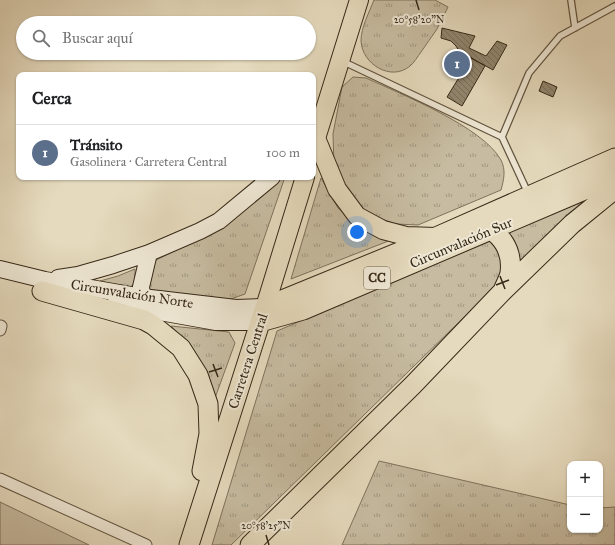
<!DOCTYPE html>
<html lang="es">
<head>
<meta charset="utf-8">
<style>
  :root { --surface:#fff; --page:#f2f2f2; --text:#202124; --muted:#757577; --line:#e0e0e0; --accent:#b45309 }
  body { margin:0; font-family:"IM FELL Great Primer",serif; background:var(--page); color:var(--text) }
  .controls { position:absolute; right:12px; bottom:12px; display:grid; overflow:hidden; border-radius:8px; box-shadow:0 1px 3px #0004 }
  .controls button { width:36px; height:36px; display:grid; place-items:center; padding:0; border:0; border-bottom:1px solid var(--line); background:var(--surface); color:var(--text); font:20px sans-serif }
  .you { position:absolute; left:357px; top:232px; width:14px; height:14px; margin:-10px; border:3px solid #fff; border-radius:50%; background:#1a73e8; box-shadow:0 0 0 6px #1a73e833 }
  .badge { display:grid; place-items:center; width:26px; height:26px; border-radius:50%; background:var(--accent); color:#fff; font-size:13px; font-weight:700 }
  .pin { position:absolute; translate:-50% -50%; border:2px solid #fff; box-shadow:0 1px 4px #0006 }
  .list { margin:0; padding:0; list-style:none }
  h2 { display:flex; justify-content:space-between; align-items:center; height:52px; margin:0; padding:0 16px; font-size:17px }
  h2 small { font-size:13px; font-weight:400; color:var(--muted) }
  .list li { display:grid; grid-template-columns:26px 1fr auto; gap:12px; align-items:center; box-sizing:border-box; height:56px; padding:0 16px; border-top:1px solid var(--line) }
  .list b { display:block; font-size:15px; white-space:nowrap }
  .list p { margin:0; font-size:13px; white-space:nowrap; color:var(--muted) }
  .list em { font-size:13px; font-style:normal; color:var(--muted) }
  .icon { flex:none; width:22px; height:22px; fill:none; stroke:currentColor; stroke-width:2; stroke-linecap:round; stroke-linejoin:round }
  .map { position:relative; flex:none; width:615px; height:545px; overflow:hidden }
  .search { position:absolute; background:var(--surface); box-shadow:0 1px 3px #0004; left:16px; top:16px; width:300px; height:44px; display:flex; align-items:center; gap:10px; box-sizing:border-box; padding:0 14px; border-radius:22px; color:var(--muted); font-size:15px }
  .panel { position:absolute; background:var(--surface); box-shadow:0 1px 3px #0004; left:16px; top:72px; width:300px; height:108px; border-radius:8px }
  .map>svg:first-child { display:block }
  .grass { fill:url(#grass-tufts); stroke:#7e725c }
  .garden { fill:#c7bca1; stroke:#7e725c }
  .building { fill:url(#building-back-hatch); stroke:#362817 }
  .lines { fill:none; stroke-linecap:round; stroke-linejoin:round }
  .service-casing { stroke:#625440; stroke-width:8 }
  .minor-casing { stroke:#625440; stroke-width:13 }
  .secondary-casing { stroke:#362817; stroke-width:18 }
  .primary-casing { stroke:#362817; stroke-width:20 }
  .trunk-casing { stroke:#362817; stroke-width:21 }
  .service { stroke:#eee7d4; stroke-width:5.5 }
  .minor { stroke:#eee7d4; stroke-width:11 }
  .secondary { stroke:#eee7d4; stroke-width:16 }
  .primary { stroke:#e5dabd; stroke-width:18 }
  .trunk { stroke:#e5dabd; stroke-width:19 }
  .ticks { fill:none; stroke:#362817; stroke-width:1.5 }
  .labels { text-anchor:middle; dominant-baseline:central; stroke-width:4; stroke-linejoin:round; paint-order:stroke }
  .shield { fill:#eee7d4; stroke:#6d6150; stroke-width:1 }
  .shield-label { font-size:13px; font-weight:bold; fill:#362817 }
  .street-label { font-size:14px; fill:#362817; stroke:#eee7d4 }
  .ticks-label { font-size:10px; text-anchor:middle; fill:#362817; stroke:#eee7d4; stroke-width:4; stroke-linejoin:round; paint-order:stroke }
</style>
</head>
<body>
<div class="map">
<svg width="615" height="545" viewBox="0 0 615 545">
  <defs>
    <pattern id="grass-tufts" width="24" height="20" patternUnits="userSpaceOnUse"><rect width="24" height="20" fill="#c7bca1"/><path d="M3 7l-1-3M5 7V3M7 7l1-3M15 17l-1-3M17 17v-4M19 17l1-3" fill="none" stroke="#a29982"/></pattern>
    <pattern id="building-back-hatch" width="6" height="6" patternUnits="userSpaceOnUse"><rect width="6" height="6" fill="#91856d"/><path d="M-1 5l2 2M0 0l6 6M5-1l2 2" fill="none" stroke="#776d59"/></pattern>
  </defs>
  <rect width="100%" height="100%" fill="#e5dabd"/>
  <filter id="stains"><feTurbulence type="fractalNoise" baseFrequency=".005" numOctaves="4"/><feColorMatrix values="0 0 0 0 .2 0 0 0 0 .09 0 0 0 0 .02 0 0 0 .5 -.17"/></filter>
  <radialGradient id="worn" r=".72"><stop offset=".6" stop-color="#630" stop-opacity="0"/><stop offset="1" stop-color="#630" stop-opacity=".3"/></radialGradient>
  <path class="grass" d="M374 0H435L448 7C444 14 441 22 437 29 432 37 426 44 421 52 418 56 414 63 410 66 391 82 362 64 361 41 361 27 369 13 374 0Z
    M353 77 366 78C401 94 483 127 501 160 506 170 504 179 501 190L418 225 396 224 365 213 346 191 334 166 333 134 342 87Z
    M282 177H285L245 294 228 300 150 290C148 277 149 272 156 260L210 234Z
    M321 178 338 208 359 226 391 240 291 279Z
    M598 195 521 267 519 257 505 234Z
    M494 239 502 250V280L231 545H212L277 331Z
    M135 269V283L129 288 100 281 118 276Z
    M171 326 229 332 235 343 215 398 188 344Z
    M379 461 570 505V530H600V508L615 507V545H342Z"/>
  <path class="garden" d="M0 502 89 545H0Z"/>
  <path class="building" d="M442 28 475 36 469 48 486 56 497 41 507 45 493 70 459 51 456 46 451 41 441 38Z
    M471 58 485 66 462 106 447 97Z
    M543 81 557 87 553 97 539 91Z"/>
  <g class="lines">
    <g class="service-casing">
      <path id="service" d="M571 0 575 28
        M342 61 502 137 528 193
        M502 137 529 73 560 36 615 6"/>
    </g>
    <g class="minor-casing">
      <path id="minor" d="M0 330 1 326
        M0 479 146 545"/>
    </g>
    <g class="secondary-casing">
      <path id="secondary" d="M0 269 45 280 142 297 236 308 265 307
        M58 278 78 275 113 265 149 253 200 231 219 221 272 177
        M115 304 216 322H260
        M143 306 141 287 149 253"/>
    </g>
    <g class="primary-casing">
      <path id="primary" d="M316 138 337 189 357 216 383 230 406 236 436 237
        M313 148 359 0
        M265 307 305 177"/>
    </g>
    <g class="trunk-casing">
      <path id="trunk" d="M481 224C502 234 513 250 510 273 509 279 505 285 503 291
        M42 291 144 320 153 325 181 348 198 375 208 404 209 434 202 471
        M260 322 303 310 615 177
        M189 545 265 307 436 237 615 158
        M250 545 413 385 503 291 572 224 615 189"/>
    </g>
    <use href="#service" class="service"/>
    <use href="#minor" class="minor"/>
    <use href="#secondary" class="secondary"/>
    <use href="#primary" class="primary"/>
    <use href="#trunk" class="trunk"/>
  </g>
  <path class="ticks" d="M416 0 419 10M500 276 505 289M496 285 509 280M213 364 218 377M209 372 222 368M266 535 269 545"/>
  <g class="labels">
    <rect class="shield" x="364" y="267" width="26" height="22" rx="3"/>
    <g class="shield-label">
      <text x="377" y="278">CC</text>
    </g>
    <g class="street-label">
      <text transform="translate(461 243) rotate(-23)">Circunvalación Sur</text>
      <text transform="translate(132 294) rotate(9)">Circunvalación Norte</text>
      <text transform="translate(248 361) rotate(-72)">Carretera Central</text>
    </g>
  </g>
  <g class="ticks-label">
    <text x="419" y="23">20°58'20"N</text>
    <text x="266" y="529">20°58'25"N</text>
  </g>
  <rect width="100%" height="100%" filter="url(#stains)"/>
  <rect width="100%" height="100%" fill="url(#worn)"/>
</svg>
<div class="controls">
<button>+</button>
<button>−</button>
</div>
<div class="you"></div>
<div class="pin badge" style="left:457px;top:64px;background:#5c6f8a">1</div>
<div class="search"><svg class="icon" aria-label="search" viewBox="0 0 24 24"><circle cx="10" cy="10" r="6"/><path d="M15 15l6 6"/></svg>Buscar aquí</div>
<section class="panel">
<h2>Cerca<small></small></h2>
<ul class="list">
<li><span class="badge" style="background:#5c6f8a">1</span><div><b>Tránsito</b><p>Gasolinera · Carretera Central</p></div><em>100 m</em></li>
</ul>
</section>
</div>
</body>
</html>
